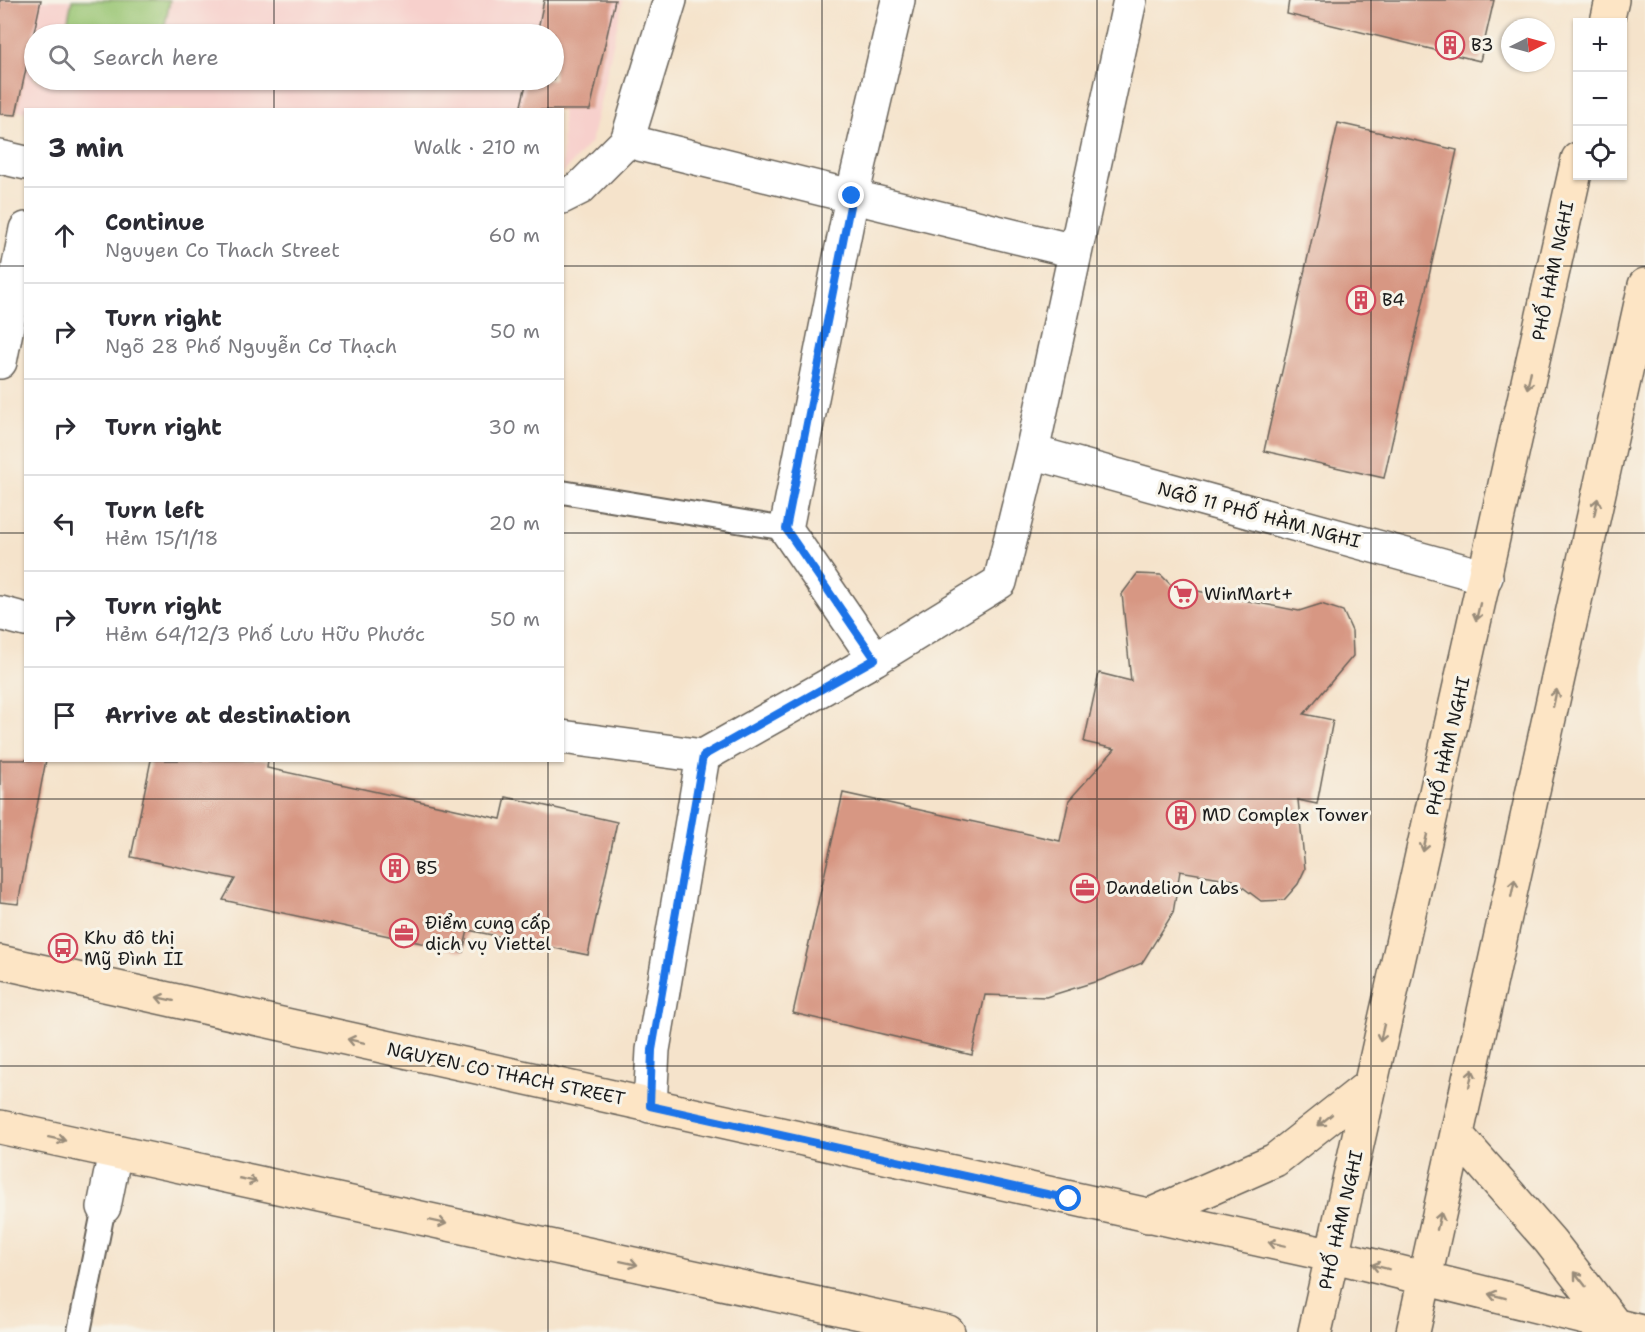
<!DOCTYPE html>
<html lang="en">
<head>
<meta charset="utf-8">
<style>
  :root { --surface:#fff; --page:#f7f7f7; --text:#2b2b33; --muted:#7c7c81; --line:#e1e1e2 }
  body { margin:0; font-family:"Shantell Sans",sans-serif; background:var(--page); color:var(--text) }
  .controls { position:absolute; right:18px; top:18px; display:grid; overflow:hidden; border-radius:0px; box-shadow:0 2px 4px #0004 }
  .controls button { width:54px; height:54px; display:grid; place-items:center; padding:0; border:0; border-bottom:2px solid var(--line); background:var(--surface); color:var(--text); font:30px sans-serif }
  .compass { position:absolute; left:1501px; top:18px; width:54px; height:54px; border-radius:50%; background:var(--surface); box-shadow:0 2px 4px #0004; rotate:84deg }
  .stop { position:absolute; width:18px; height:18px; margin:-14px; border:4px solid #1a73e8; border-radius:50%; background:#fff }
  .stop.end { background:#1a73e8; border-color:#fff; box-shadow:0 2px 6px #0008 }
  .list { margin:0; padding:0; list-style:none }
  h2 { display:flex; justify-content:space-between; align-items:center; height:78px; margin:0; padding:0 24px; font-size:26px }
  h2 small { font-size:20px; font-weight:400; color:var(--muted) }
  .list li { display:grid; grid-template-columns:39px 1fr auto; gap:18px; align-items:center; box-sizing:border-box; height:96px; padding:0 24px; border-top:2px solid var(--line) }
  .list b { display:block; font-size:22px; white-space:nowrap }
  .list p { margin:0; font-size:20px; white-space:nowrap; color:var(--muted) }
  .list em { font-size:20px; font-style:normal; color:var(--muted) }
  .icon { flex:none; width:33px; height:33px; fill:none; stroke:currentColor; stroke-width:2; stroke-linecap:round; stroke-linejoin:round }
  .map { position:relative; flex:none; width:1645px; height:1332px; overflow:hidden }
  .search { position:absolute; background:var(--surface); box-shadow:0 2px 4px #0004; left:24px; top:24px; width:540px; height:66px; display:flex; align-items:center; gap:15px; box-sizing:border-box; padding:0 21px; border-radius:33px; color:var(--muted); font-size:22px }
  .panel { position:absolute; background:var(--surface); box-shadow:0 2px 4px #0004; left:24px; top:108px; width:540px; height:654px; border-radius:0px }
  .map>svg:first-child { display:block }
  .built { fill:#f7d0cc; fill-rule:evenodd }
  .green { fill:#98c572; stroke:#5a7047; stroke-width:1.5 }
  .building { fill:#d79783 }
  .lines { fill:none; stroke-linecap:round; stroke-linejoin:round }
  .lane-casing { stroke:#686259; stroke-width:26 }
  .street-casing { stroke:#686259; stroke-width:36 }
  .secondary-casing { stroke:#686259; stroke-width:36 }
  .lane { stroke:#fff; stroke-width:22 }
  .street { stroke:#fff; stroke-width:33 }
  .secondary { stroke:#fde5c5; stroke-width:33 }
  .oneway { stroke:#988b79 }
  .route { stroke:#1a73e8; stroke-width:8 }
  .grid { fill:none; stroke:#1c1c1c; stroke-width:1.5; stroke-opacity:0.55 }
  .labels { text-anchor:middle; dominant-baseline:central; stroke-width:6; stroke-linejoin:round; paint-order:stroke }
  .poi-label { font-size:18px; fill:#1c1c1c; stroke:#f7f3e8; text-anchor:start }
  .street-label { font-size:18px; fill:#1c1c1c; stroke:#f7f3e8 }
</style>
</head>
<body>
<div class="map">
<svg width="1645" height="1332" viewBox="0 0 1645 1332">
  <rect width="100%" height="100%" fill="#f7f3e8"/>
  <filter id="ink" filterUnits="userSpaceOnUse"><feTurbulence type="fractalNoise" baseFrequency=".0167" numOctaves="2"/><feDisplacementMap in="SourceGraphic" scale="12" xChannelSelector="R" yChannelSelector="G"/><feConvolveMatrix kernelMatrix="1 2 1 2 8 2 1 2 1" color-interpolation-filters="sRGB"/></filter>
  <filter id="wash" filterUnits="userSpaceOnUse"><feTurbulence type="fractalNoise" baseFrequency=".008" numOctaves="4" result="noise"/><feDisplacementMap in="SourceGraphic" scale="24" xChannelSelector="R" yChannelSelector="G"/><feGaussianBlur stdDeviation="1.35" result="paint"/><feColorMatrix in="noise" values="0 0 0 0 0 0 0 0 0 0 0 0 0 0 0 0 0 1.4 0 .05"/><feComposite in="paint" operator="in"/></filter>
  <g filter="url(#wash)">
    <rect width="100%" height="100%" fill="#f5e3cb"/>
    <path class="built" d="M0 0H623L591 142 563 173 562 110H26L25 112 0 107ZM34 34H554V80H34Z"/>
    <path class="green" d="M72 0H170L163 34H65Z"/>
    <g id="blocks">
      <path class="building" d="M0 0H41L16 115 0 114Z
        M544 0H615L590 110H520L527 80H554V34H537Z
        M1289 0H1494L1480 61 1287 14Z
        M1338 123 1457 150 1384 478 1264 451Z
        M1137 574 1161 575 1172 586 1299 611 1321 604 1343 611 1352 631 1353 656 1304 714 1333 720 1317 804 1298 800 1305 869 1298 884 1284 900 1261 901 1233 880 1180 871 1173 913 1142 963 1101 980 1046 997 985 995 972 1055 793 1013 843 793 1060 841 1069 800 1115 749 1084 742 1099 673 1131 681 1122 594Z
        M0 760H46L18 904 0 902Z
        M151 760H268L267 768 501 819 506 797 617 822 588 955 468 930 463 952 223 900 235 879 131 857Z"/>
    </g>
  </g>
  <g filter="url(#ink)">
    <use href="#blocks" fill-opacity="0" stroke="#686259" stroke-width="1.5"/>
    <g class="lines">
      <g class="lane-casing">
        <path id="lane" d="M562 492 786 529
          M79 1332 104 1207"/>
      </g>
      <g class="street-casing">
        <path id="street" d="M627 141 1074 251
          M0 157 26 163
          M562 197 580 188 627 141 670 0
          M0 362 26 229
          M1032 452 1486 577
          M0 613 26 620
          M875 659 786 529 852 197 898 0
          M562 737 703 756 875 659 1000 582 1032 452 1130 0
          M650 1106 653 1050 703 756
          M104 1207 115 1152"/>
      </g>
      <g class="secondary-casing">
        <path id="secondary" d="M1607 22 1612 0
          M0 962 1334 1256 1642 1332
          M0 1127 948 1332
          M1458 1136 1550 1241 1615 1325
          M1148 1216 1275 1160 1371 1084
          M1315 1332 1578 159
          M1413 1332 1645 285"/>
      </g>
      <use href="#lane" class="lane"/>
      <use href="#street" class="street"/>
      <use href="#secondary" class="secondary"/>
    </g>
    <defs><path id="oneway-shaft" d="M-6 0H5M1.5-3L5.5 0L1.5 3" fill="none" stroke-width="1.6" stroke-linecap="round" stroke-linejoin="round" transform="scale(1.5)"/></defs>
    <g class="oneway">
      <use href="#oneway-shaft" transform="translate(1529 380) rotate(102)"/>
      <use href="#oneway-shaft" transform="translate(1596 507) rotate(-78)"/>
      <use href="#oneway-shaft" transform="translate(1478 612) rotate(103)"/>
      <use href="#oneway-shaft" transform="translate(1555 698) rotate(-78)"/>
      <use href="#oneway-shaft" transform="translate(1425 843) rotate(103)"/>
      <use href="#oneway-shaft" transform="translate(1513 888) rotate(-78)"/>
      <use href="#oneway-shaft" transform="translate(165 999) rotate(-168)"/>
      <use href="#oneway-shaft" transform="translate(1382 1033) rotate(103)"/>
      <use href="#oneway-shaft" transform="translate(356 1041) rotate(-168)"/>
      <use href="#oneway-shaft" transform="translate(1471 1078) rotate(-78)"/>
      <use href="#oneway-shaft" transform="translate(1325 1120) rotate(141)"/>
      <use href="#oneway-shaft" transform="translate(57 1139) rotate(12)"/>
      <use href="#oneway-shaft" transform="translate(248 1180) rotate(12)"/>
      <use href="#oneway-shaft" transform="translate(1439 1221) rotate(-77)"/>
      <use href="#oneway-shaft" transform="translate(438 1222) rotate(12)"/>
      <use href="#oneway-shaft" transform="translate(1277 1244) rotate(-168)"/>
      <use href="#oneway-shaft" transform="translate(629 1263) rotate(12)"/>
      <use href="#oneway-shaft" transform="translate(1380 1267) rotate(-166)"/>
      <use href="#oneway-shaft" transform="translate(1580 1279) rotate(-128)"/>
      <use href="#oneway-shaft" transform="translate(1497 1296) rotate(-166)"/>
    </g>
  </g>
  <g class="lines" filter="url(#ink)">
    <path class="route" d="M852 196 786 529 875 659 703 756 652 1050 650 1106 1069 1199"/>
  </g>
  <path class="grid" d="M274 0V34M548 0V34M822 0V1332M1097 0V1332M1371 0V1332M274 80V110M548 80V110M0 266H26M562 266H1645M0 533H26M562 533H1645M274 760V1332M548 760V1332M0 799H1645M0 1066H1645"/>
  <defs>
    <g id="building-ring" transform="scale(1.5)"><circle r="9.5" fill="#f7f3e8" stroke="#d1495b" stroke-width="1.5"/><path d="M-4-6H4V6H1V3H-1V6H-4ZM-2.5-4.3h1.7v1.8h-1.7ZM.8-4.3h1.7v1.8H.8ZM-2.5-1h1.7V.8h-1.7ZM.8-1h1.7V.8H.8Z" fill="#d1495b"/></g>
    <g id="supermarket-ring" transform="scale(1.5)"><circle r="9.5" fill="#f7f3e8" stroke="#d1495b" stroke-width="1.5"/><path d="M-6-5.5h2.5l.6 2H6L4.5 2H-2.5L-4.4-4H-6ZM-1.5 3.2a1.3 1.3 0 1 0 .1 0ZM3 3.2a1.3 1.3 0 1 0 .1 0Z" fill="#d1495b"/></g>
    <g id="office-ring" transform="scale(1.5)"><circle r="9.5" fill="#f7f3e8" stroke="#d1495b" stroke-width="1.5"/><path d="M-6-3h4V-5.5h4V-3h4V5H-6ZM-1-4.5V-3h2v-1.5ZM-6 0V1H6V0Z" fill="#d1495b"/></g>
    <g id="bus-ring" transform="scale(1.5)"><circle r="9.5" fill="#f7f3e8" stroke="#d1495b" stroke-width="1.5"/><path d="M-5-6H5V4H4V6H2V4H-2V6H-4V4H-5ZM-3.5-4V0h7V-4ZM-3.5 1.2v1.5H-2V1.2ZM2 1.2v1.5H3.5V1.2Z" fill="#d1495b"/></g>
  </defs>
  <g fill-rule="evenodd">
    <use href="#building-ring" x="1450" y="45"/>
    <use href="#building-ring" x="1361" y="300"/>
    <use href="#supermarket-ring" x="1183" y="594"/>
    <use href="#building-ring" x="1181" y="815"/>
    <use href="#building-ring" x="395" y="868"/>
    <use href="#office-ring" x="1085" y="888"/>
    <use href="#office-ring" x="404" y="933"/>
    <use href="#bus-ring" x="63" y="948"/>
  </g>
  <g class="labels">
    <g class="poi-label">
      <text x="1471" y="45">B3</text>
      <text x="1382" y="300">B4</text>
      <text x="1204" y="594">WinMart+</text>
      <text x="1202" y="815">MD Complex Tower</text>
      <text x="416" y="868">B5</text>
      <text x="1106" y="888">Dandelion Labs</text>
      <text x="425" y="923">Điểm cung cấp<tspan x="425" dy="21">dịch vụ Viettel</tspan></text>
      <text x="84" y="938">Khu đô thị<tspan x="84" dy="21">Mỹ Đình II</tspan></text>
    </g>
    <g class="street-label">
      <text transform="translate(1553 271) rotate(-78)">PHỐ HÀM NGHI</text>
      <text transform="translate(1259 515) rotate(15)">NGÕ 11 PHỐ HÀM NGHI</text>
      <text transform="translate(1448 746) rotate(-77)">PHỐ HÀM NGHI</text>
      <text transform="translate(506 1074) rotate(12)">NGUYEN CO THACH STREET</text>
      <text transform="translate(1341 1220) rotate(-77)">PHỐ HÀM NGHI</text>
    </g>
  </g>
</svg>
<div class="controls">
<button>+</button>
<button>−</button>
<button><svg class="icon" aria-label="locate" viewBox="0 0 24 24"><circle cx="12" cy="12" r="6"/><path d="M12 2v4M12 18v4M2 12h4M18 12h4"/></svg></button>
</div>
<svg class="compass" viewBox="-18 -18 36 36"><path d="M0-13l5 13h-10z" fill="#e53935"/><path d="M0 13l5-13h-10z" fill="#7c7c81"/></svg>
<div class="stop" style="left:1069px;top:1199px"></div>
<div class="stop end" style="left:852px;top:196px"></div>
<div class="search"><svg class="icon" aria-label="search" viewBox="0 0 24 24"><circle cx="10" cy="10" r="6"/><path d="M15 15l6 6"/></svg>Search here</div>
<section class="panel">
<h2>3 min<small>Walk · 210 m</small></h2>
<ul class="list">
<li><svg class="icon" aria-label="ahead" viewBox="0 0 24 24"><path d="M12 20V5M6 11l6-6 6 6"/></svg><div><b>Continue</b><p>Nguyen Co Thach Street</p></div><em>60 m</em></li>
<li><svg class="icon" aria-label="right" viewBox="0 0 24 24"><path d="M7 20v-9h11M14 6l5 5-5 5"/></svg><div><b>Turn right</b><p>Ngõ 28 Phố Nguyễn Cơ Thạch</p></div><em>50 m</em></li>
<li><svg class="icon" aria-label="right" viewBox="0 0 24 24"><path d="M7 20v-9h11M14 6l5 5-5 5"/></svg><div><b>Turn right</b></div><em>30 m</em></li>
<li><svg class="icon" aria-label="left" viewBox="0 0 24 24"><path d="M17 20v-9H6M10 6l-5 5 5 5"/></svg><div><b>Turn left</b><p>Hẻm 15/1/18</p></div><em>20 m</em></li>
<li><svg class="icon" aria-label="right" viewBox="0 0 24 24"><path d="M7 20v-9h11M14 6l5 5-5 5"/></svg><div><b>Turn right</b><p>Hẻm 64/12/3 Phố Lưu Hữu Phước</p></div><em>50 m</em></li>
<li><svg class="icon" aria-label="arrive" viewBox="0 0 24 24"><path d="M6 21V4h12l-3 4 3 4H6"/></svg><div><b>Arrive at destination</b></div></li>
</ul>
</section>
</div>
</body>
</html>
